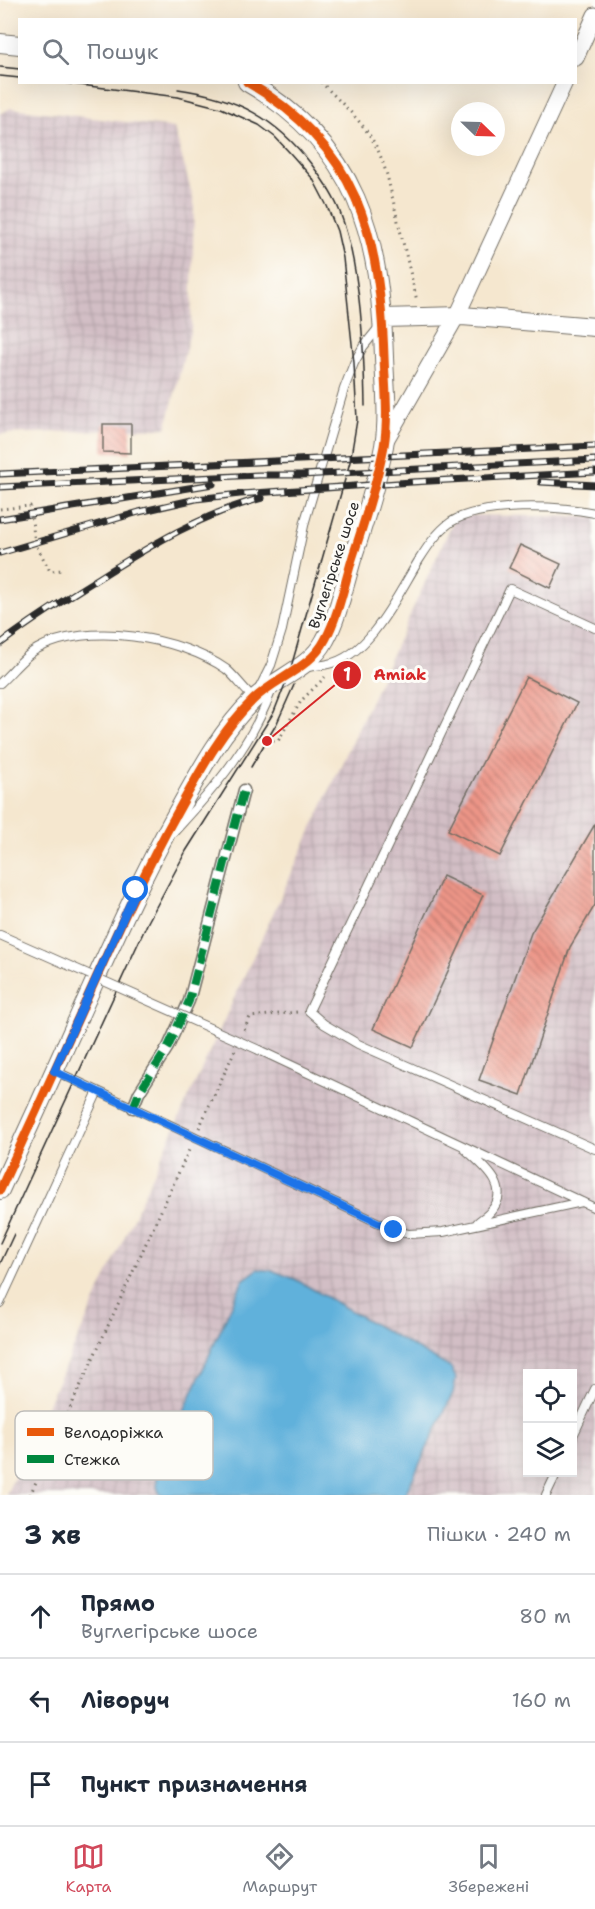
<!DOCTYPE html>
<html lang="uk">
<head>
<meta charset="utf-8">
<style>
  :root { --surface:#fff; --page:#f2f2f3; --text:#1f2937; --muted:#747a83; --line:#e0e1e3; --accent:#d1495b }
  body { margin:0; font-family:"Shantell Sans",sans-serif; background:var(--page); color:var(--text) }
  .controls { position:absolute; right:18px; bottom:18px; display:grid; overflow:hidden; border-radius:0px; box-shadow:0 6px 24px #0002 }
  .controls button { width:54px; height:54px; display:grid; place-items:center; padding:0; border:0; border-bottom:2px solid var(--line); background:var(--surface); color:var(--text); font:30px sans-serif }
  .compass { position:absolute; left:451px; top:102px; width:54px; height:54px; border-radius:50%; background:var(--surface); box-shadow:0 6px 24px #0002; rotate:113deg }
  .stop { position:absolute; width:18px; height:18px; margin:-14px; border:4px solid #1a73e8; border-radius:50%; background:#fff }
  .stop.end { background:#1a73e8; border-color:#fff; box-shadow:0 2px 6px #0008 }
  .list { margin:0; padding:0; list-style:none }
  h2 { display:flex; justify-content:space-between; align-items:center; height:78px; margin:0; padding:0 24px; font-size:26px }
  h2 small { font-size:20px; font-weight:400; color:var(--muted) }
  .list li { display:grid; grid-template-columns:39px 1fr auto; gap:18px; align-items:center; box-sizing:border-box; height:84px; padding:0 24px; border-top:2px solid var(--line) }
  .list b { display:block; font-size:22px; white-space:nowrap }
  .list p { margin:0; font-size:20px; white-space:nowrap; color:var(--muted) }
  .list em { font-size:20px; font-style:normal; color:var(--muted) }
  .icon { flex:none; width:33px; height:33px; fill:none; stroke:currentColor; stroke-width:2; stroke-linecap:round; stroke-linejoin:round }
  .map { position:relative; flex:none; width:595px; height:1495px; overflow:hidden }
  .search { position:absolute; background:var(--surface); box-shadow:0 6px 24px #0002; left:18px; right:18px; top:18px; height:66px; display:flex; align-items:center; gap:15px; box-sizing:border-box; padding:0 21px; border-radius:0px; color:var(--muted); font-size:22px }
  .sheet { height:330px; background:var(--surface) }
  nav { display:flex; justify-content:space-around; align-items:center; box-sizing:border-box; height:84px; border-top:2px solid var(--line); background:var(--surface); font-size:16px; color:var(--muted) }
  nav a { display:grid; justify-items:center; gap:3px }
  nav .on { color:var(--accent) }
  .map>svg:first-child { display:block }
  .industrial { fill:url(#industrial-grid); fill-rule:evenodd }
  .water { fill:#60b1db; stroke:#466e83; stroke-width:1.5 }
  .building { fill:url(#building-back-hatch) }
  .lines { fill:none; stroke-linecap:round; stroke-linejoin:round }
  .service-casing { stroke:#726d64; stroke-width:10 }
  .pedestrian-casing { stroke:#726d64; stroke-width:13 }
  .minor-casing { stroke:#726d64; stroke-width:17 }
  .tertiary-casing { stroke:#726d64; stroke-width:20 }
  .path { stroke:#726d64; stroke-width:3; stroke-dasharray:1.5 4.5; stroke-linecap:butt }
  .service { stroke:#fff; stroke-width:8 }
  .pedestrian { stroke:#fff; stroke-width:10 }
  .minor { stroke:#fff; stroke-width:15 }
  .tertiary { stroke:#fff; stroke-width:18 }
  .tram { stroke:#2b2b2b; stroke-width:1.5 }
  .rail-casing { stroke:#2b2b2b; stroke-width:7 }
  .rail { stroke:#fdfcf7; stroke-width:4.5; stroke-dasharray:14; stroke-linecap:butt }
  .service-bridge-casing { stroke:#726d64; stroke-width:10; stroke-linecap:butt }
  .service-bridge { stroke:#fff; stroke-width:8 }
  .quiet { stroke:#00873e; stroke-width:8; stroke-dasharray:15 8; stroke-linecap:butt }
  .cycleway-casing { stroke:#fdfcf7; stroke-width:13 }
  .cycleway { stroke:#e8590c; stroke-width:9 }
  .route { stroke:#1a73e8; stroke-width:8 }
  .labels { text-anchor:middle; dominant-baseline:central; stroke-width:6; stroke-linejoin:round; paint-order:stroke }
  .street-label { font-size:15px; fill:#2b2b2b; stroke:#fdfcf7 }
  .key { fill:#fdfcf7; stroke:#bebdba; stroke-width:1.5 }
  .key-label { font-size:16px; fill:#2b2b2b }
  .leader { fill:none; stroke:#d62828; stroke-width:2 }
  .callout-dot { fill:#d62828; stroke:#fdfcf7; stroke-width:2 }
  .mark-label { font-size:18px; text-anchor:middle; font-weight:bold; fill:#fff }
  .callout-label { font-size:16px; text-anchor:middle; font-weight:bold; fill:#d62828; stroke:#fdfcf7; stroke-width:6; stroke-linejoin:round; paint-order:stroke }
</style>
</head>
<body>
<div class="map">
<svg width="595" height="1495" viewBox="0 0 595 1495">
  <defs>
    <pattern id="industrial-grid" width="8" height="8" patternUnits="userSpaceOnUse" patternTransform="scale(1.5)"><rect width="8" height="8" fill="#d2bec5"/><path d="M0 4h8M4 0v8" fill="none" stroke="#b4a3a9"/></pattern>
    <pattern id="building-back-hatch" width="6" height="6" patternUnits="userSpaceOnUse" patternTransform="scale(1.5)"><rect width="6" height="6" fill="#ed9587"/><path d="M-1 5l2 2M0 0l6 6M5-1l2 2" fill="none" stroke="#c07a6f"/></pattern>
  </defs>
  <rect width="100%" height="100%" fill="#fdfcf7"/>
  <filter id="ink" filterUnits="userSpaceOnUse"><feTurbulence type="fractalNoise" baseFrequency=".0167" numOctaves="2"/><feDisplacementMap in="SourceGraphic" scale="12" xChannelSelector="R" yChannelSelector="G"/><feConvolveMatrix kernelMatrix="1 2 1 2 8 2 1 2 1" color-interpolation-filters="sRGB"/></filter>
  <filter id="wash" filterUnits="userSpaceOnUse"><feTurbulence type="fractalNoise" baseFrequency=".008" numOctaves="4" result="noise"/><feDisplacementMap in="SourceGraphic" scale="24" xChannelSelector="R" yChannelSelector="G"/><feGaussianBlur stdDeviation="1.35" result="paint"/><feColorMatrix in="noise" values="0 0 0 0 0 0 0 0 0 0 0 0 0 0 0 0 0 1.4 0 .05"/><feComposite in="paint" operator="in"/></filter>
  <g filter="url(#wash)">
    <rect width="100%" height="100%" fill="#f5e7cf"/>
    <path class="industrial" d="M11 108 174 128 194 202 191 328 166 428 0 434V114Z
      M456 515 595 517V1495H6ZM528 1374H572V1472H528Z"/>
    <path class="water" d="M258 1269 274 1271 295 1279 451 1368 456 1378 453 1393 405 1495H161C153 1485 158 1473 161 1462L243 1280Z"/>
    <g id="blocks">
      <path class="building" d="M103 424H131V453L103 452Z
        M520 545 561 564 550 588 509 568Z
        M526 677 577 703 500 856 448 830Z
        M595 824V905L570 947 521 1095 479 1080 531 933Z
        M443 876 483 895 413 1047 373 1029Z"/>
    </g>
  </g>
  <g filter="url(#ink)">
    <use href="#blocks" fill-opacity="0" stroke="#726d64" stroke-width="1.5"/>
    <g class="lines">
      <g class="service-casing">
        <path id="service" d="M595 628 510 589 309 1011 324 1024 358 1044 595 1149
          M306 667C313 666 321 666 328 664 370 656 398 594 419 560 428 546 437 532 451 522 482 502 560 506 595 513
          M0 683C12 672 24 656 37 649 87 621 181 637 226 669 236 677 245 691 254 698
          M260 687 271 665 282 630 305 521 344 389 354 363 363 347 380 326
          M174 832C214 789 252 745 272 689
          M0 935 43 954
          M259 1050 595 1208
          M55 1071 394 1230 409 1234 443 1232 582 1202
          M465 1149C482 1165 513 1187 491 1211 487 1216 481 1219 477 1223
          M0 1303 98 1091
          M572 1438 595 1389
          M546 1495 557 1472"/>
      </g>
      <g class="pedestrian-casing">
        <path id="pedestrian" d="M133 1108 139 1093 168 1047 189 1001 244 790"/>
      </g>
      <g class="minor-casing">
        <path id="minor" d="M576 58 595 15
          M385 442 457 316 565 82"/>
      </g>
      <g class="tertiary-casing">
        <path id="tertiary" d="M0 43 20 45
          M383 318 462 316 595 327
          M0 1190C30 1125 60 1059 89 994 117 932 145 870 178 811 199 773 221 731 253 700 275 678 310 669 325 640 338 617 345 582 353 556 365 520 377 483 384 446 389 417 385 386 384 357 380 236 358 146 247 82"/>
      </g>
      <path class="path" d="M321 82C338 100 359 118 372 139 379 150 383 163 387 175L417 301
        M0 509 30 506 35 543 50 571 62 570
        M267 741H278L301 701 325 677
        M244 1030 250 1017 298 1012
        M199 1128 235 1050
        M30 1495 190 1148"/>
      <use href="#service" class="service"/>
      <use href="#pedestrian" class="pedestrian"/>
      <use href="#minor" class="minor"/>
      <use href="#tertiary" class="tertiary"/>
      <path class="tram" d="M0 67 20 69
        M0 76 20 78
        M178 89C236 97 276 118 312 165 323 180 334 196 340 212 361 268 364 348 365 406
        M251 767 277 723 294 685
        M0 1243 148 922 186 851 274 712 289 674 350 462 357 420 354 363 343 258 337 231 327 206 313 179 290 153 275 137 259 125 221 108 178 97 56 82
        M0 1264 14 1234"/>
      <g class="rail-casing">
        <path id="rail" d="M0 474 595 446
          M541 482 595 485
          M0 487 259 475H301L595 460
          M0 519 213 484
          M0 553 139 512 196 499 240 494 412 482 595 472
          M0 644C32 620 65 599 99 578 151 545 202 514 262 498"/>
      </g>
      <use href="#rail" class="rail"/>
      <g class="service-bridge-casing">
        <path id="service-bridge" d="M43 954 259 1050"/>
      </g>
      <use href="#service-bridge" class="service-bridge"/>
      <path class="quiet" d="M133 1108 139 1093 168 1047 189 1001 244 790"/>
      <g class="cycleway-casing">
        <path id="cycleway" d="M0 1190C30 1125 60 1059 89 994 117 932 145 870 178 811 199 773 221 731 253 700 275 678 310 669 325 640 338 617 345 582 353 556 365 520 377 483 384 446 389 417 385 386 384 357 380 236 358 146 247 82"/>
      </g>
      <use href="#cycleway" class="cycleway"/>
    </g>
  </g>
  <g class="lines" filter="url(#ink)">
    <path class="route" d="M136 890 54 1071 394 1230"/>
  </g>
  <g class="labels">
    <g class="street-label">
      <text transform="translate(334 565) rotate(-72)">Вуглегірське шосе</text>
    </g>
  </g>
  <rect x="15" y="1411" width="198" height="69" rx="9" class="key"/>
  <rect x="27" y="1428" width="27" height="8" fill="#e8590c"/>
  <rect x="27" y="1455" width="27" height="8" fill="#00873e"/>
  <g class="key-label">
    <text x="64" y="1438">Велодоріжка</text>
    <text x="64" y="1465">Стежка</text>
  </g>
  <path class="leader" d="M267 741L347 675"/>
  <g class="callout-dot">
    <circle cx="267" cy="741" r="6"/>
    <circle cx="347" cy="675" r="15"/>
  </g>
  <g class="mark-label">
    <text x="347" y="681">1</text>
  </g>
  <g class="callout-label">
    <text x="400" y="680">Amiak</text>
  </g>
</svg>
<div class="controls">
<button><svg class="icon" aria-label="locate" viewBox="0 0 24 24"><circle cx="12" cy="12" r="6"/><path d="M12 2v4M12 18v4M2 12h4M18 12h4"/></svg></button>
<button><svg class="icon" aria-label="layers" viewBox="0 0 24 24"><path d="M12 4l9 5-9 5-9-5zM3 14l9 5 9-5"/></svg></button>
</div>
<svg class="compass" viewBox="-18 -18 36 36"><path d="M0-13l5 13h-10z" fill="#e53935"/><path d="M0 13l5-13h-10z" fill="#747a83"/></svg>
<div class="stop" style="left:136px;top:890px"></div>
<div class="stop end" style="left:394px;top:1230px"></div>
<div class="search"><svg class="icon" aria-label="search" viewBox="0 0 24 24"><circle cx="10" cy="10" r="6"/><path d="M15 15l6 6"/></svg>Пошук</div>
</div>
<section class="sheet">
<h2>3 хв<small>Пішки · 240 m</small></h2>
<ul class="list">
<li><svg class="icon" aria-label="ahead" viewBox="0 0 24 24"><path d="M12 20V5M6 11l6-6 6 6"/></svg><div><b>Прямо</b><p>Вуглегірське шосе</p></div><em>80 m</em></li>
<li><svg class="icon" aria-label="left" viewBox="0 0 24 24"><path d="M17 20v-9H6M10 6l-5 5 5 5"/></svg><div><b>Ліворуч</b></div><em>160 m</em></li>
<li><svg class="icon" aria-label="arrive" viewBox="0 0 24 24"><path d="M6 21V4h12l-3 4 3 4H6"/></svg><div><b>Пункт призначення</b></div></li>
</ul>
</section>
<nav>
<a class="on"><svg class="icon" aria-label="map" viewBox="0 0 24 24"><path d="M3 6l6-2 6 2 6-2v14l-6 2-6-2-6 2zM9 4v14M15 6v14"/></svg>Карта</a>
<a><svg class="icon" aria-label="directions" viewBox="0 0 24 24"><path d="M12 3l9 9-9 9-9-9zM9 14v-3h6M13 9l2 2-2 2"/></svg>Маршрут</a>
<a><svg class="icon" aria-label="saved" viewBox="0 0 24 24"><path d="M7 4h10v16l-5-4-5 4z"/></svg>Збережені</a>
</nav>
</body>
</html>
